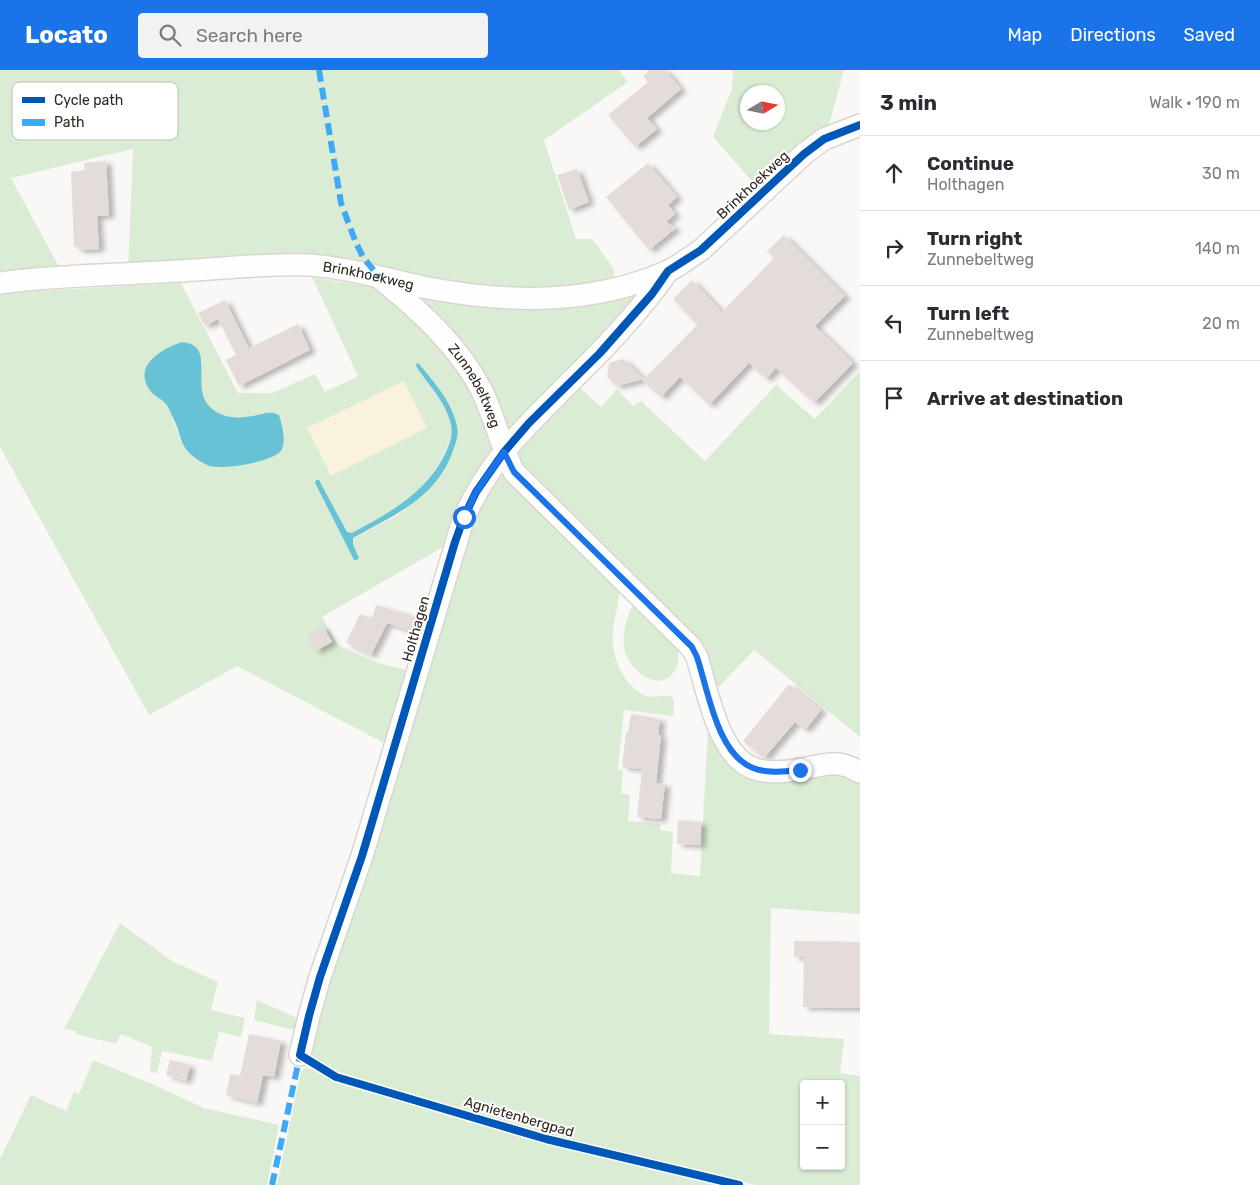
<!DOCTYPE html>
<html lang="en">
<head>
<meta charset="utf-8">
<style>
  :root { --surface:#fff; --page:#f2f2f3; --text:#2b2b33; --muted:#7c7c81; --line:#e1e1e2; --accent:#1a73e8 }
  body { margin:0; font-family:Rubik,sans-serif; background:var(--page); color:var(--text) }
  .controls { position:absolute; right:15px; bottom:15px; display:grid; overflow:hidden; border-radius:5px; box-shadow:0 1px 4px #0004 }
  .controls button { width:45px; height:45px; display:grid; place-items:center; padding:0; border:0; border-bottom:1px solid var(--line); background:var(--surface); color:var(--text); font:25px sans-serif }
  .compass { position:absolute; left:740px; top:15px; width:45px; height:45px; border-radius:50%; background:var(--surface); box-shadow:0 1px 4px #0004; rotate:80deg }
  .stop { position:absolute; width:15px; height:15px; margin:-11px; border:4px solid #1a73e8; border-radius:50%; background:#fff }
  .stop.end { background:#1a73e8; border-color:#fff; box-shadow:0 1px 5px #0008 }
  .list { margin:0; padding:0; list-style:none }
  h2 { display:flex; justify-content:space-between; align-items:center; height:65px; margin:0; padding:0 20px; font-size:21px }
  h2 small { font-size:16px; font-weight:400; color:var(--muted) }
  .list li { display:grid; grid-template-columns:32px 1fr auto; gap:15px; align-items:center; box-sizing:border-box; height:75px; padding:0 20px; border-top:1px solid var(--line) }
  .list b { display:block; font-size:19px; white-space:nowrap }
  .list p { margin:0; font-size:16px; white-space:nowrap; color:var(--muted) }
  .list em { font-size:16px; font-style:normal; color:var(--muted) }
  .icon { flex:none; width:28px; height:28px; fill:none; stroke:currentColor; stroke-width:2; stroke-linecap:round; stroke-linejoin:round }
  .map { position:relative; flex:none; width:860px; height:1115px; overflow:hidden }
  header { display:flex; align-items:center; gap:30px; box-sizing:border-box; height:70px; padding:0 25px; background:var(--accent); color:#fff }
  header strong { font-size:24px }
  nav { display:flex; gap:28px; margin-inline-start:auto; font-size:18px }
  .search { width:350px; height:45px; background:var(--page); display:flex; align-items:center; gap:12px; box-sizing:border-box; padding:0 18px; border-radius:5px; color:var(--muted); font-size:19px }
  main { display:flex }
  aside { flex:1; background:var(--surface) }
  .map>svg:first-child { display:block }
  .green { fill:#daecd3; fill-rule:evenodd }
  .sand { fill:#f9f3de }
  .water { fill:#68c2d5 }
  .building { fill:#e3dcd9; filter:url(#shadow) }
  .lines { fill:none; stroke-linecap:round; stroke-linejoin:round }
  .minor-casing { stroke:#dad5d0; stroke-width:24 }
  .minor { stroke:#fefefe; stroke-width:21 }
  .quiet { stroke:#3fa9f5; stroke-width:6; stroke-dasharray:12 6; stroke-linecap:butt }
  .cycleway-casing { stroke:#fff; stroke-width:11 }
  .cycleway { stroke:#0057b8; stroke-width:8 }
  .route { stroke:#1a73e8; stroke-width:6 }
  .labels { text-anchor:middle; dominant-baseline:central; stroke-width:4; stroke-linejoin:round; paint-order:stroke }
  .street-label { font-size:14px; fill:#2f271f; stroke:#fff }
  .key { fill:#fff; stroke:#c1bebc; stroke-width:1 }
  .key-label { font-size:14px; fill:#2f271f }
</style>
</head>
<body>
<header>
<strong>Locato</strong>
<div class="search"><svg class="icon" aria-label="search" viewBox="0 0 24 24"><circle cx="10" cy="10" r="6"/><path d="M15 15l6 6"/></svg>Search here</div>
<nav><a>Map</a><a>Directions</a><a>Saved</a></nav>
</header>
<main>
<div class="map">
<svg width="860" height="1115" viewBox="0 0 860 1115">
  <defs>
    <filter id="shadow"><feDropShadow dx="5.5" dy="3" stdDeviation="2.5" flood-color="#0004"/></filter>
  </defs>
  <rect width="100%" height="100%" fill="#faf8f6"/>
  <path class="green" d="M0 0H619L628 12 544 70 576 169H592L614 199V212L532 219 455 214 380 198 355 189 305 185 128 200 133 79 11 108 63 204 0 207Z
    M733 0H844L828 58 757 117 713 67 732 19ZM748 22H778V52H748Z
    M312 207 383 219 467 306 496 378 448 474 322 547 338 575 378 593 412 601 388 675 237 596 149 645 0 377V223L181 213 238 323H272L315 304 325 322 358 306ZM202 289C202 300 198 313 201 323 207 346 233 350 252 346 262 345 269 340 278 345L282 355 283 367 195 388C179 374 176 353 166 334ZM419 294 443 326 455 348 457 362 425 423 398 445 353 468V474L359 486 354 489 315 414 319 410 347 462 353 463C389 443 426 423 444 384 449 374 454 363 451 351 444 330 427 314 416 296Z
    M404 217 649 218 507 369Z
    M860 301V667L754 580 712 624 708 604 517 395 514 377 577 315 601 337 617 319 633 336 641 331 705 391 776 315 815 349Z
    M500 398 619 520C619 535 614 548 613 562 611 586 622 614 644 625 653 629 662 625 671 626L674 631 673 646 624 640 618 699 623 701 621 723 630 725 628 751 661 754 660 760 673 762 671 803 700 806 708 658 728 686 832 699 860 709V844L771 838 769 964 844 969 840 1003 860 1006V1115H756L547 1065 338 1003C299 985 310 975 316 939L459 475ZM804 1014H841V1096H804Z
    M634 533 679 577C678 586 679 596 673 603 658 623 630 600 625 582 621 565 626 548 634 533Z
    M120 853 172 891 218 912 211 940 245 948 241 967 219 962 212 991 162 981 157 1003 150 1002 152 977 121 964 116 974 76 964V961L64 959Z
    M257 930 302 950 298 961 254 950Z
    M93 990 152 1014 204 1038 279 1055 267 1115H0V1089L31 1025 66 1041 74 1022 79 1024Z
    M306 998 315 999 335 1011 545 1072 721 1115H277L301 1001Z"/>
  <path class="sand" d="M404 311 427 358 331 406 307 358Z"/>
  <path class="water" d="M182 272C217 275 190 316 209 336 220 348 237 349 252 346 262 345 269 340 279 345 282 355 286 369 282 379 277 392 218 401 207 395 176 379 185 369 171 344 170 341 168 337 166 334 161 328 153 326 149 319 133 295 163 278 182 272Z
    M417 293 419 294C434 312 452 332 457 356 459 366 455 376 451 386 433 430 392 446 353 468V474L359 488 357 490H354L315 413 316 410H319L347 462 352 463C389 443 426 423 445 384 450 374 454 362 450 351 444 329 427 314 416 296Z"/>
  <path class="building" d="M650 0H665L681 19 647 48 657 59 635 77 608 45 648 12 643 6Z
    M106 91 109 145 97 146 99 179 81 180 74 176 71 102 85 100 84 93Z
    M648 93 677 127 668 135 675 144 666 152 676 158 649 180 606 127Z
    M577 99 589 132 569 140 557 105Z
    M784 165 845 226 815 256 853 293 814 333 776 298 766 309 749 293 709 335 680 307 661 327 642 310 644 309 617 316 607 307 609 293 623 289 644 309 697 255 673 229 692 210 722 242 774 188 767 181Z
    M225 230 249 278 298 254 310 280 239 316 226 290 236 285 218 249 205 256 198 243Z
    M376 535 416 547 411 561 387 553 371 585 346 573 360 544 372 549Z
    M323 556 332 572 316 581 307 565Z
    M789 614 821 640 805 660 795 652 764 688 743 671Z
    M631 644 660 649 658 665H661L656 713 665 714 661 749 637 747 642 699 622 697 626 662H628Z
    M678 750 701 752 700 775 677 774Z
    M794 871 860 872V938L803 937 804 887H794Z
    M249 964 281 971 274 1007 263 1005 257 1033 226 1025 230 1004 240 1006Z
    M170 990 190 995 186 1011 166 1005Z"/>
  <g class="lines">
    <g class="minor-casing">
      <g id="minor">
        <path id="s1" d="M381 209C420 241 461 278 483 323 495 349 501 376 514 402L691 577 697 587C707 619 718 687 755 699 769 703 786 702 801 699 827 695 835 688 860 702"/>
        <path id="s2" d="M0 213C59 205 118 205 177 201 220 199 267 193 310 195 350 198 389 210 428 218 508 233 590 235 666 202 678 197 690 187 701 180L804 84 824 69 860 55"/>
        <path d="M300 985 309 946 320 907 362 786 464 447C475 424 488 402 504 382 522 359 544 339 564 318 601 282 638 244 668 201"/>
      </g>
    </g>
    <use href="#minor" class="minor"/>
    <path class="quiet" d="M319 0 341 133 356 173 363 187 379 207
      M272 1115 300 985"/>
    <g class="cycleway-casing">
      <path id="cycleway" d="M739 1115 546 1069 336 1007 300 985 309 946 320 907 362 786 455 472 464 447 476 422 504 382 529 353 600 283 652 224 668 201 701 180 804 84 824 69 860 55"/>
    </g>
    <use href="#cycleway" class="cycleway"/>
  </g>
  <g class="lines">
    <path class="route" d="M464 447 476 422 504 382 514 402 692 577 697 587C708 620 717 684 753 698 768 704 784 701 800 700"/>
  </g>
  <g class="labels">
    <g class="street-label">
      <text transform="translate(753 115) rotate(-43)">Brinkhoekweg</text>
      <text stroke="none"><textPath href="#s2" startOffset="370">Brinkhoekweg</textPath></text>
      <text stroke="none"><textPath href="#s1" startOffset="144">Zunnebeltweg</textPath></text>
      <text transform="translate(416 559) rotate(-74)">Holthagen</text>
      <text transform="translate(519 1047) rotate(16)">Agnietenbergpad</text>
    </g>
  </g>
  <rect x="12" y="12" width="166" height="58" rx="8" class="key"/>
  <rect x="22" y="27" width="23" height="6" fill="#0057b8"/>
  <rect x="22" y="49" width="23" height="7" fill="#3fa9f5"/>
  <g class="key-label">
    <text x="54" y="35">Cycle path</text>
    <text x="54" y="57">Path</text>
  </g>
</svg>
<div class="controls">
<button>+</button>
<button>−</button>
</div>
<svg class="compass" viewBox="-18 -18 36 36"><path d="M0-13l5 13h-10z" fill="#e53935"/><path d="M0 13l5-13h-10z" fill="#7c7c81"/></svg>
<div class="stop" style="left:464px;top:447px"></div>
<div class="stop end" style="left:800px;top:700px"></div>
</div>
<aside>
<h2>3 min<small>Walk · 190 m</small></h2>
<ul class="list">
<li><svg class="icon" aria-label="ahead" viewBox="0 0 24 24"><path d="M12 20V5M6 11l6-6 6 6"/></svg><div><b>Continue</b><p>Holthagen</p></div><em>30 m</em></li>
<li><svg class="icon" aria-label="right" viewBox="0 0 24 24"><path d="M7 20v-9h11M14 6l5 5-5 5"/></svg><div><b>Turn right</b><p>Zunnebeltweg</p></div><em>140 m</em></li>
<li><svg class="icon" aria-label="left" viewBox="0 0 24 24"><path d="M17 20v-9H6M10 6l-5 5 5 5"/></svg><div><b>Turn left</b><p>Zunnebeltweg</p></div><em>20 m</em></li>
<li><svg class="icon" aria-label="arrive" viewBox="0 0 24 24"><path d="M6 21V4h12l-3 4 3 4H6"/></svg><div><b>Arrive at destination</b></div></li>
</ul>
</aside>
</main>
</body>
</html>
